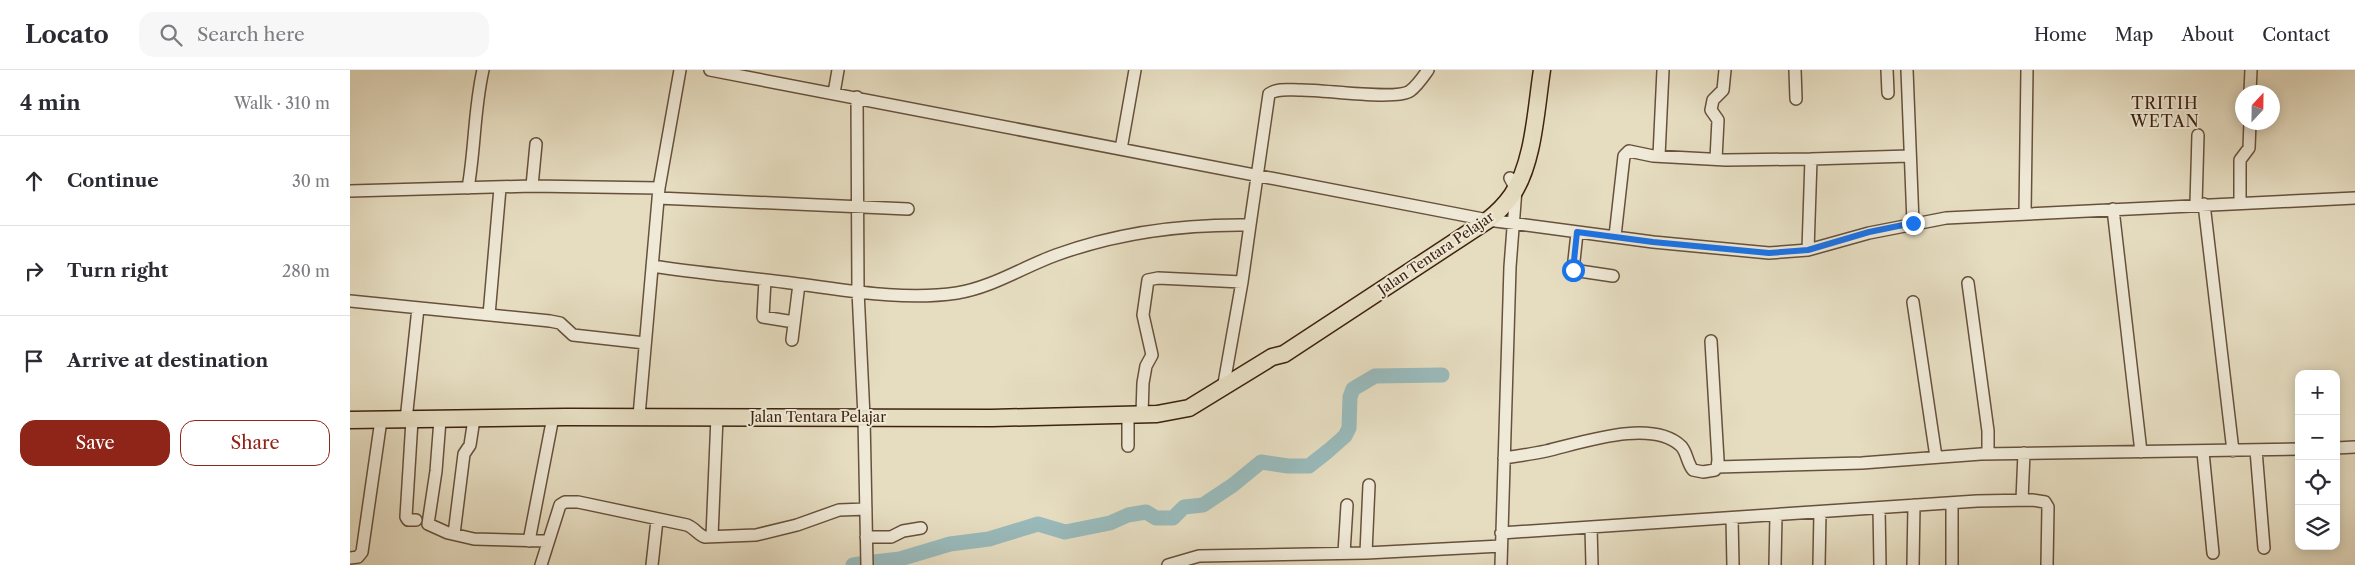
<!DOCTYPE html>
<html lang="en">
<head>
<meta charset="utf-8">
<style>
  :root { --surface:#fff; --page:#f7f7f7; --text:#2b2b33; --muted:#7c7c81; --line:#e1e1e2; --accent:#8f2418 }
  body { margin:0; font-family:"Libre Caslon Text",serif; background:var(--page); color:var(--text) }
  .controls { position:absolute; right:15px; bottom:15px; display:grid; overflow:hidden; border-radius:10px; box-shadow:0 2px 12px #0003 }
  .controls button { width:45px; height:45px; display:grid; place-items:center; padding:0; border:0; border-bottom:1px solid var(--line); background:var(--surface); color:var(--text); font:25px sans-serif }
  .compass { position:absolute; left:1885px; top:15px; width:45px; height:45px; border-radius:50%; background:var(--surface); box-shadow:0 2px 12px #0003; rotate:22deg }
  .stop { position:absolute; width:15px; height:15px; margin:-11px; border:4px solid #1a73e8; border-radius:50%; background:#fff }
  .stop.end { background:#1a73e8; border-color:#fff; box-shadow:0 1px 5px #0008 }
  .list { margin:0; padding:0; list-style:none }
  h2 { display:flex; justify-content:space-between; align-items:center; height:65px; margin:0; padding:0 20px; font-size:21px }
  h2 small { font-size:16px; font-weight:400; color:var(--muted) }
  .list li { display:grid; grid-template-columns:32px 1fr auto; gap:15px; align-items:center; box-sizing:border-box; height:90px; padding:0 20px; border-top:1px solid var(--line) }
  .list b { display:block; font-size:19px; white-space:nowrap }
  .list em { font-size:16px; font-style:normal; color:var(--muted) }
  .actions { display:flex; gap:10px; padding:15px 20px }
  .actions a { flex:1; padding:11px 0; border:1px solid var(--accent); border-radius:15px; text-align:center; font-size:18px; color:var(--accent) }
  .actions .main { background:var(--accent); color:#fff }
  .icon { flex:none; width:28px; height:28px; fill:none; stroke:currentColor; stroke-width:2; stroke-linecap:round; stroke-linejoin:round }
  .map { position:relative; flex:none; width:2005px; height:495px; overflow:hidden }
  header { display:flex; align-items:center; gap:30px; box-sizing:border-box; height:70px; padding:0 25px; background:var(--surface); border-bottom:1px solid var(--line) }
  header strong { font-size:24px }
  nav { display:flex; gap:28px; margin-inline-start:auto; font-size:18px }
  .search { width:350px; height:45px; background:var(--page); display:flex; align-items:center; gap:12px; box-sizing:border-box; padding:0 18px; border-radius:15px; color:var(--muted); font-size:19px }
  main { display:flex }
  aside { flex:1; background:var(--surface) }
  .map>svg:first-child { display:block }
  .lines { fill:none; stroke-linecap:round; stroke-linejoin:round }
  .river { stroke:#99babb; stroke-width:15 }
  .minor-casing { stroke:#67513c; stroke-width:14 }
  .highway-casing { stroke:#3d2210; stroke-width:19 }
  .minor { stroke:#efe9d7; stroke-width:11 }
  .highway { stroke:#e6ddc1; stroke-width:16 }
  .route { stroke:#1a73e8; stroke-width:6 }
  .labels { text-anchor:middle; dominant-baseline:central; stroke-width:4; stroke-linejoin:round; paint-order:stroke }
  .street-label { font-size:14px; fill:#3d2210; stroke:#efe9d7 }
  .quarter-label { font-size:16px; letter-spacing:1px; fill:#3d2210; stroke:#efe9d7 }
</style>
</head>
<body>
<header>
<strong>Locato</strong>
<div class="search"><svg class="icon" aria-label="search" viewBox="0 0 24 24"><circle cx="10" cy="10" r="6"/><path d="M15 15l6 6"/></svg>Search here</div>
<nav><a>Home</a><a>Map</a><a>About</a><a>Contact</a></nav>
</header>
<main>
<aside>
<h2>4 min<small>Walk · 310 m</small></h2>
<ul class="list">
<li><svg class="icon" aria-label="ahead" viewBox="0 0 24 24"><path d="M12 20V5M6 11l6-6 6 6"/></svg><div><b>Continue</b></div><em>30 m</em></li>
<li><svg class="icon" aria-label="right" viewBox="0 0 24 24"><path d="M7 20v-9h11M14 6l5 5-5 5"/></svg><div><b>Turn right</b></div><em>280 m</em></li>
<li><svg class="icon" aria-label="arrive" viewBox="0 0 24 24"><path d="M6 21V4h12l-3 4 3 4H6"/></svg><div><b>Arrive at destination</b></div></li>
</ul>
<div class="actions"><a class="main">Save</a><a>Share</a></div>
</aside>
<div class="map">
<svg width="2005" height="495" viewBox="0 0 2005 495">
  <rect width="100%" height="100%" fill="#e6ddc1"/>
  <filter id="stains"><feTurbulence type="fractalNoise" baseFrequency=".004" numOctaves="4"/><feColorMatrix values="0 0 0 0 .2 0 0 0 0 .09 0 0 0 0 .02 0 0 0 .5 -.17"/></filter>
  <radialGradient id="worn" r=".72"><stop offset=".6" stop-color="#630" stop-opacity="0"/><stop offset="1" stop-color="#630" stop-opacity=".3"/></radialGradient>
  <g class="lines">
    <path class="river" d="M524 492 550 489 600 474 639 469 688 454 715 462 760 453 778 445 796 442 806 448H823L834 437 853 435 883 415 911 392 938 396H959L978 381 995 366 999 358 1000 327 1003 319 1025 306 1092 305
      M503 495 516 493"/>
    <g class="minor-casing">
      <path id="minor" d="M360 0 1138 150 1303 172 1419 183 1458 180 1519 163 1596 148 2005 128
        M1445 0 1446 29
        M1537 0 1538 23
        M1557 0 1563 153
        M1900 22 1901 0
        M484 23 488 0
        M507 27 508 221 514 347 517 495
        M771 79 785 0
        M1309 86 1313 0
        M1366 89 1368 50 1361 40 1363 30 1373 20 1375 0
        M182 116 186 74
        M118 118C125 79 124 39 133 0
        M309 118 330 0
        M0 121 182 116 309 118 289 346
        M308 128 558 139
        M1890 132V90L1899 78 1900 52
        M1846 134 1848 65
        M1854 134 1883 381
        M1763 139 1791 382
        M1675 143 1677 0
        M1227 163 1223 200 1263 206
        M1265 166 1274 86 1279 81 1303 86 1376 90 1461 89
        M1458 180 1461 89 1559 86
        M302 196C348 203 395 207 441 213 496 220 553 231 607 223 643 217 673 197 706 185 769 162 833 154 900 155L919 24C927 18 939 20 949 20 971 19 1045 31 1060 21 1067 16 1073 7 1078 0
        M415 210 413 247 444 252
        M1618 213 1638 361V384
        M0 231 200 251 210 253 223 265 295 273
        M1563 232 1586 387
        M139 245 150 118
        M442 270 449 214
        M873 319 892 212 900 155
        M792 344 793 313 796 296 802 285 793 245 798 210 808 208 892 212
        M778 345V376
        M56 350 68 238
        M62 350 56 447 58 450H66
        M90 350 86 401 78 454 98 463 124 469 198 471
        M1986 378 2005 377
        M1906 380 1914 478
        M1853 382 1863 483
        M1154 388C1168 386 1182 384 1196 381 1231 373 1301 348 1331 376 1337 382 1337 393 1343 400L1353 402 1365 400 1367 397 1368 390 1361 271
        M1367 397 1512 393 1631 384 1949 379
        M1672 430 1674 383
        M1602 433V495
        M1529 438 1530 495
        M1382 448 1383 495
        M1241 457 1242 495
        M1151 463 1627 431 1682 430 1695 432 1698 437 1697 495
        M104 464 114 384 120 375 124 349
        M362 466 367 347
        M516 467H541L553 461 571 458
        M179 471 203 347
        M994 483 997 435
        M1016 483 1019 415
        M0 488 8 487 12 482 31 350
        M191 495 210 435 215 432H228L337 455C345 458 348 465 355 467L406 465 447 455 489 440 516 439
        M302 495 307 450
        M818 495 849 486 1016 483 1151 476
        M1151 495 1160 197 1166 119 1160 108
        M1425 495 1426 445
        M1469 495 1470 442
        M1563 495 1564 435"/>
    </g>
    <g class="highway-casing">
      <path id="highway" d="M0 350 216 347 642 348 807 344 839 338 922 287 934 284 1138 150C1147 143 1155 135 1162 125 1184 93 1186 38 1192 0"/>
    </g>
    <use href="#minor" class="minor"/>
    <use href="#highway" class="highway"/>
  </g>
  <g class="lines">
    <path class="route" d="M1223 200 1227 162 1303 172 1419 183 1458 180 1519 162 1563 153"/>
  </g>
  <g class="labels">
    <g class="street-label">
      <text transform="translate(1086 183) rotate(-34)">Jalan Tentara Pelajar</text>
      <text x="468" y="347">Jalan Tentara Pelajar</text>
    </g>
    <g class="quarter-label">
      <text x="1815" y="33">TRITIH<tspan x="1815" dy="18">WETAN</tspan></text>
    </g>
  </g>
  <rect width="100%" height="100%" filter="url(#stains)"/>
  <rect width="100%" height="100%" fill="url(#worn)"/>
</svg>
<div class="controls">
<button>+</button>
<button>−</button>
<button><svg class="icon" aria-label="locate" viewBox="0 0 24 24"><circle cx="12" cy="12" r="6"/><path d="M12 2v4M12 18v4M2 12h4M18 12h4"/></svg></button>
<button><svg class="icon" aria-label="layers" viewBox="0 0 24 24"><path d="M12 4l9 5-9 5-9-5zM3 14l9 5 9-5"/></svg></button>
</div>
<svg class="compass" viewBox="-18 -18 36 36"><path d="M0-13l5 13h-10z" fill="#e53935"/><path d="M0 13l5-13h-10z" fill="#7c7c81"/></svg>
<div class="stop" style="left:1223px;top:200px"></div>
<div class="stop end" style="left:1563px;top:153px"></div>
</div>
</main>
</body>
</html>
